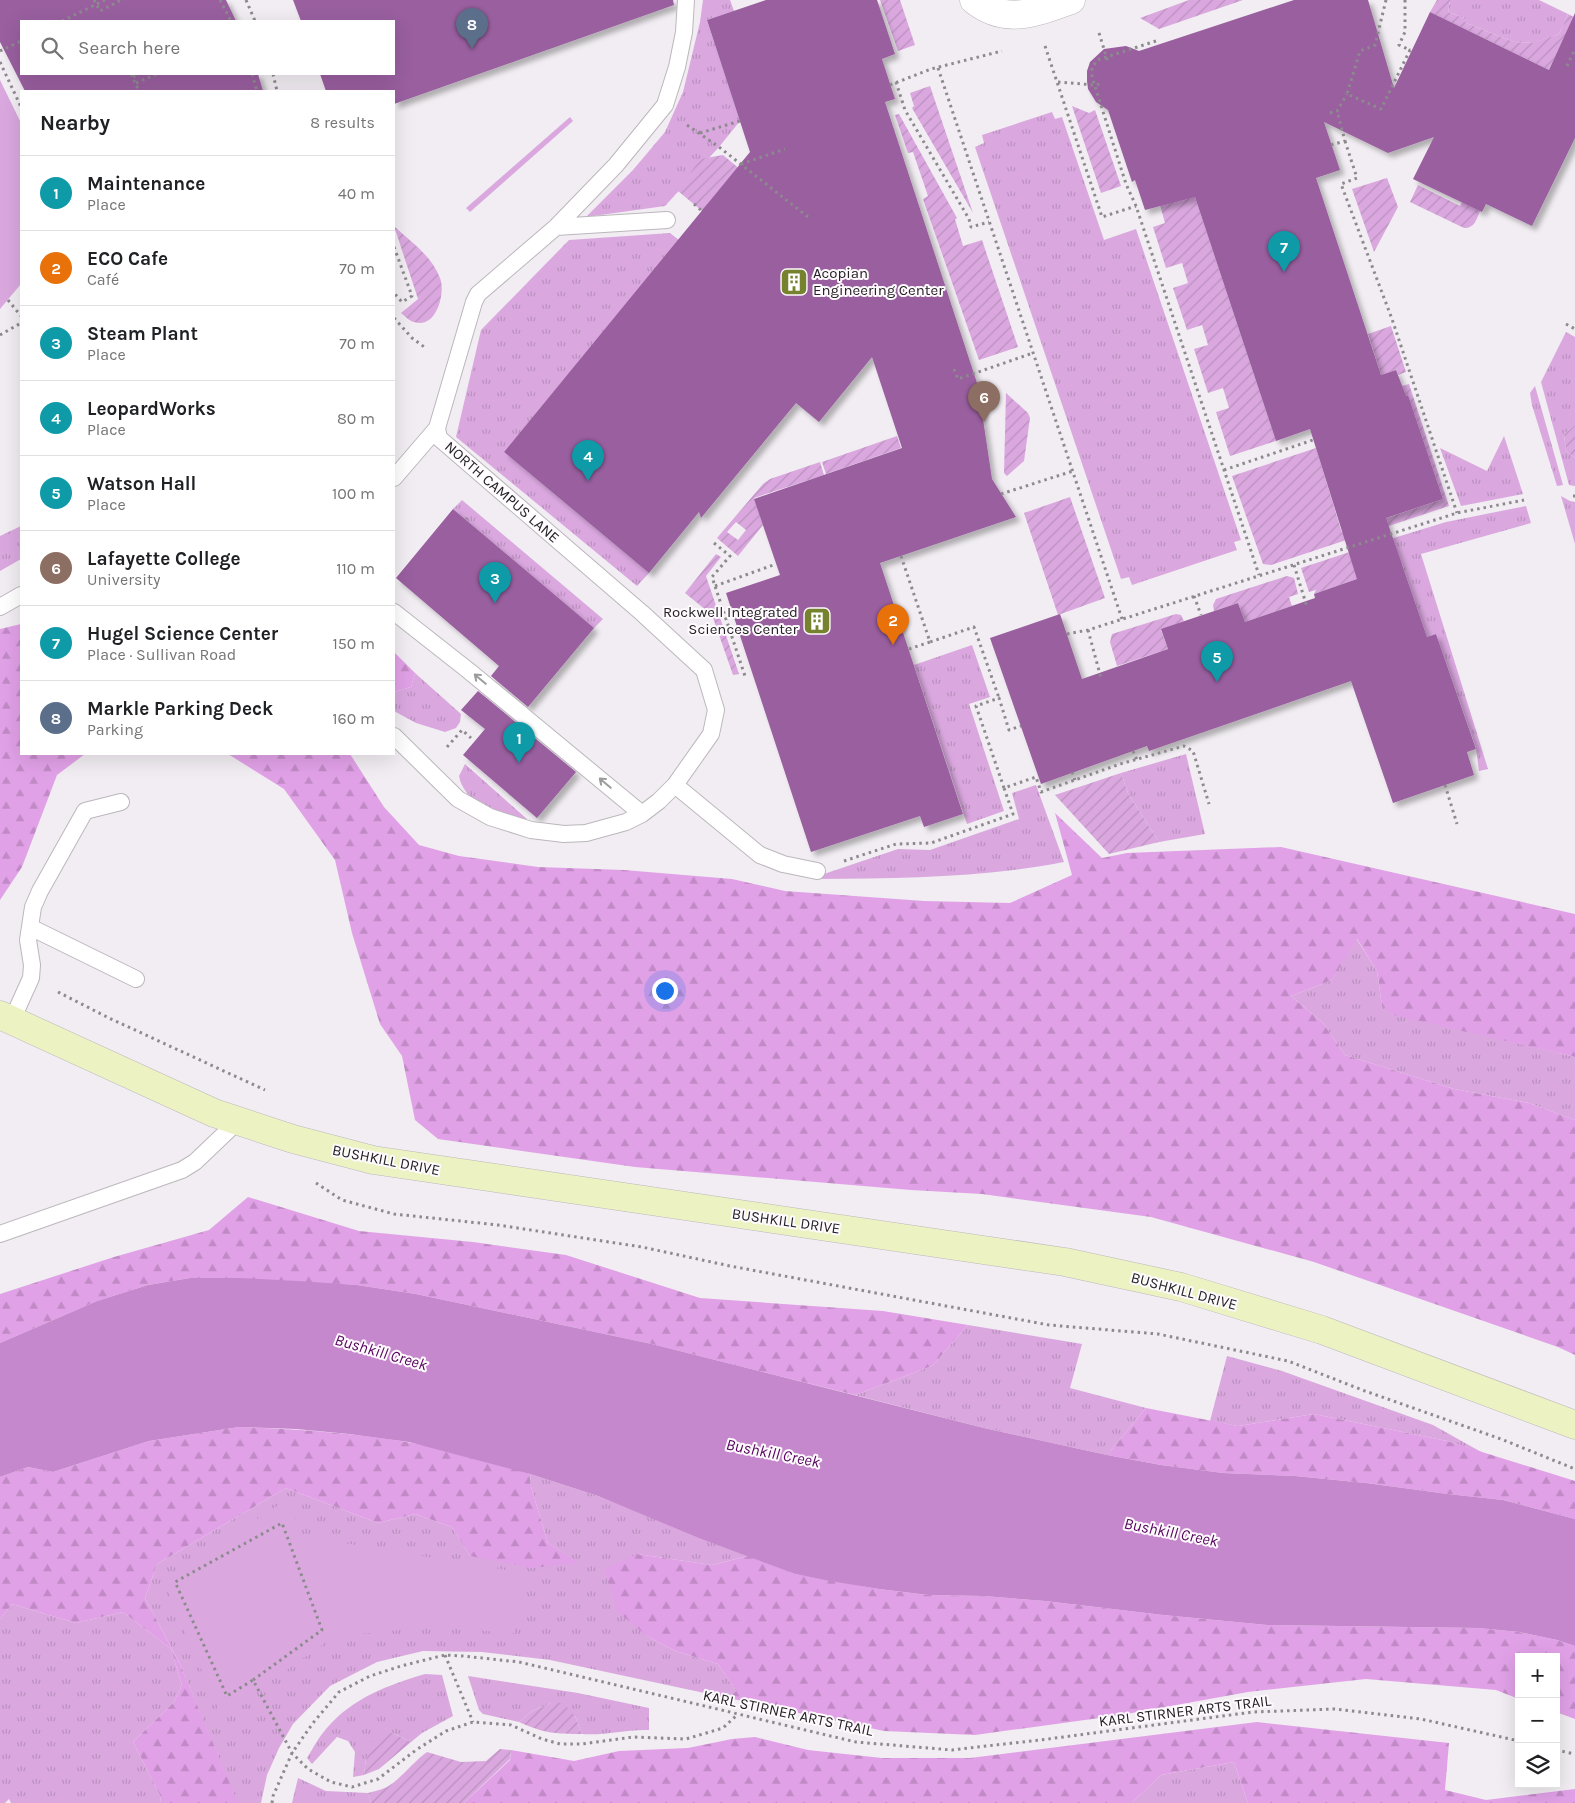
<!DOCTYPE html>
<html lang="en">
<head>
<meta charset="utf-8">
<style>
  :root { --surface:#fff; --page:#f6f6f6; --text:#202124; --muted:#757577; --line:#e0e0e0; --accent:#111827 }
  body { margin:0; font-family:Karla,sans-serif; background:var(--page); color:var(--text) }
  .controls { position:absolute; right:15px; bottom:15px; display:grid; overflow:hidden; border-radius:0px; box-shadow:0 5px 20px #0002 }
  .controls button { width:45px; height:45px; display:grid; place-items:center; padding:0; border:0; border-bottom:1px solid var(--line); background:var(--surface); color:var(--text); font:25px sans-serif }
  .you { position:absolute; left:664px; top:990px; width:18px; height:18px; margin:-12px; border:4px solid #fff; border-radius:50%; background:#1a73e8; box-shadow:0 0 0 8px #1a73e833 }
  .badge { display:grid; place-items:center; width:32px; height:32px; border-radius:50%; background:var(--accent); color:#fff; font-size:16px; font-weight:700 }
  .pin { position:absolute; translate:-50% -41px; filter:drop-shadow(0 1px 2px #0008) }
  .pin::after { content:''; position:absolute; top:26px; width:18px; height:15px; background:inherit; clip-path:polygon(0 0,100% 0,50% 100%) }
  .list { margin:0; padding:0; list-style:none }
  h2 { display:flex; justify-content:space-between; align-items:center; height:65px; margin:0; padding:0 20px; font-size:21px }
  h2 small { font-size:16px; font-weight:400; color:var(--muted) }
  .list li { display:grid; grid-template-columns:32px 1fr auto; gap:15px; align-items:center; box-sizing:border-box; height:75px; padding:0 20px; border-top:1px solid var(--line) }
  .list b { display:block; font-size:19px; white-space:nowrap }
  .list p { margin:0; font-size:16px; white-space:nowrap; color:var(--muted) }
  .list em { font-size:16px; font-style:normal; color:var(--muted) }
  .icon { flex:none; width:28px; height:28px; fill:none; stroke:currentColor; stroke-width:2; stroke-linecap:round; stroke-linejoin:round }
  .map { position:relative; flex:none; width:1575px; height:1803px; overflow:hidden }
  .search { position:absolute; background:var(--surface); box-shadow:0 5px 20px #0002; left:20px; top:20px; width:375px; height:55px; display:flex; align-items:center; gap:12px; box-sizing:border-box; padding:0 18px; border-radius:0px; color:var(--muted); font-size:19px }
  .panel { position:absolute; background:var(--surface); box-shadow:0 5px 20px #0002; left:20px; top:90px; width:375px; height:665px; border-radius:0px }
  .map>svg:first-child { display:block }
  .grass { fill:url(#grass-tufts) }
  .forest { fill:url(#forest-firs) }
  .park { fill:#daa8df }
  .garden { fill:url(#garden-furrows); fill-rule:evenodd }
  .water { fill:#c688cc }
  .building { fill:#995e9f; filter:url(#shadow) }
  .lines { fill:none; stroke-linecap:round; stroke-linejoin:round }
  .lane-casing { stroke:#bcb7bc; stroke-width:18 }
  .street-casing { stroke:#bcb7bc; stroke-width:29 }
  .secondary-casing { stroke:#bcb7bc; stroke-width:29 }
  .path { stroke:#8d8a8e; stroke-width:3; stroke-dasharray:2.5 4; stroke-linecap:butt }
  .lane { stroke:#fff; stroke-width:16 }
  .street { stroke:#fff; stroke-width:28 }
  .secondary { stroke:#edf2c3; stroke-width:28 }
  .oneway { stroke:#9c9c9c }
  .labels { text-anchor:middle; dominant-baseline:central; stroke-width:4; stroke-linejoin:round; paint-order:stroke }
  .poi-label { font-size:15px; fill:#242224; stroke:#fefafe; text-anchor:start }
  .street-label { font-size:15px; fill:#242224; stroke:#fefafe }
  .water-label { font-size:16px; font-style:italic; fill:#53025b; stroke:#fefafe }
</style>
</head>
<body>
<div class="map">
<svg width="1575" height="1803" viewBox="0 0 1575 1803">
  <defs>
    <pattern id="grass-tufts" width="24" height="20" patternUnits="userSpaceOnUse" patternTransform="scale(1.25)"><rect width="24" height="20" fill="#daa8df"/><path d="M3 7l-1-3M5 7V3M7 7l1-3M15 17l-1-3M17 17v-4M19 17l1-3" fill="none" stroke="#bb90bf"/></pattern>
    <pattern id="forest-firs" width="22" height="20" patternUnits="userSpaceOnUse" patternTransform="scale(1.25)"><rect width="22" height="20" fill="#e1a1e7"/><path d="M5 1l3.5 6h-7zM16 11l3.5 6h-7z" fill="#c18ac6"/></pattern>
    <pattern id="garden-furrows" width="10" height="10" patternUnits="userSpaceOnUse" patternTransform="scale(1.25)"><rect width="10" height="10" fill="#daa8df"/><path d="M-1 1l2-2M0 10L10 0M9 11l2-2" fill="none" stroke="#bb90bf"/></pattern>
    <filter id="shadow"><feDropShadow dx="4.5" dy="4.5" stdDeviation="2.5" flood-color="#0004"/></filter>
  </defs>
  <rect width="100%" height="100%" fill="#f1edf2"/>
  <path class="grass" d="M703 0H730L734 11 707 20 740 121 719 147 665 206 586 217 633 170 665 132 683 92 700 22Z
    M1450 0H1539L1568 14 1559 34 1533 43 1514 42 1466 23 1464 18 1448 12Z
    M1052 112 1055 119 1062 117 1104 240 1136 229 1241 540 1234 542 1237 550 1132 585 1129 577 1121 579 975 147 984 143 982 135Z
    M570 117 573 121 470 212 466 208Z
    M670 233 679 240 504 452 649 573 637 586 456 437 481 330 569 240Z
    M1566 332 1575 337V425L1564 434 1566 451 1575 458V486L1569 485 1541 382Z
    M1535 386 1563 485 1557 486 1532 405 1530 393Z
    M1504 436 1523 494 1461 506 1440 448 1487 471Z
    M1561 496 1570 501 1575 502V544Z
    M462 500 603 619 594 628 453 509Z
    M1526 506 1531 523 1421 554 1488 769 1479 771 1476 748 1436 634 1427 637 1402 564 1374 544 1446 522Z
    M21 526V559L0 571V536Z
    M972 645 990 697 969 704 1004 811 967 824 914 665Z
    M415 673 461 714 460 722 456 728 445 732 416 723 394 711V692L411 687Z
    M1186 754 1205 834 1159 842 1128 793 1121 773Z
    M465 764 527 819 524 820C505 816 472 805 463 787 461 784 460 780 459 776Z
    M1036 785 1064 862C983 878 901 878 819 879L818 876 898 849 930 850 1019 819 1012 793Z
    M1356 938 1377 971 1382 1006 1487 1036 1575 1057V1120L1529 1103 1454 1089 1345 1055 1323 1023 1291 996 1332 980Z
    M968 1325 1082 1344 1070 1388 1146 1408 1107 1455 984 1428 855 1395 932 1366Z
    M1227 1356 1282 1371 1433 1425 1483 1453 1447 1441 1314 1414 1238 1426 1210 1421Z
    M530 1474 598 1496 748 1556 712 1565 637 1554 647 1636 675 1651 718 1664 736 1691 728 1698 550 1660 482 1652 423 1651 377 1662 330 1686 293 1724 279 1748 267 1775 261 1803H237L180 1664 145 1598 157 1564 286 1488 378 1523 415 1514 452 1527 470 1556 578 1563 548 1543 531 1487Z
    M12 1604 76 1623 123 1612 171 1649 182 1685 174 1702 133 1742 160 1795 161 1803H11L9 1799 5 1803H0V1619Z
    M425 1674 442 1675 453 1716 422 1733 411 1742 391 1732 366 1758 364 1775 353 1777 355 1752 348 1741 337 1737 312 1764 307 1758C313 1748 319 1737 326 1729 352 1698 388 1685 425 1674Z
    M468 1676 578 1693 649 1708V1730C626 1729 604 1736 582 1734L575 1716 551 1703 532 1711 519 1722 483 1714 479 1710Z
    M1234 1762 1248 1803H1132L1161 1775Z
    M298 1778 326 1791 368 1793 371 1803H292Z"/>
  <path class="forest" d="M21 624V754H85L57 775 22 867 0 900V629Z
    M394 652 415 673 411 687 394 692Z
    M228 754H350L384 807 419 845 459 856 538 867 624 870 732 879 785 891 924 901 1010 903 1072 875 1055 813 1102 858 1127 853 1281 847 1575 914V1057L1394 1015 1382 1006 1377 971 1357 939 1332 980 1291 996 1323 1023 1345 1055 1454 1089 1529 1103 1575 1120V1355L1558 1347 1314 1262 1151 1217 982 1194 911 1190 635 1167 438 1139 415 1120 402 1056 380 1024 352 933 335 860 284 789Z
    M248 1197 359 1231 473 1242 566 1255 700 1298 883 1311 968 1325 932 1366 855 1395 652 1344 416 1294 357 1285 190 1278 148 1285 97 1301 0 1343V1294L114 1257 209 1230Z
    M1146 1408 1238 1426 1314 1414 1447 1441 1575 1481V1519L1503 1500 1448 1494 1366 1483 1295 1476 1223 1473 1161 1465 1107 1455Z
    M239 1427C296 1429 351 1433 407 1442 449 1449 490 1462 530 1474L531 1487 548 1543 579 1563 531 1568 470 1556 452 1527 415 1514 378 1523 286 1488 157 1564 145 1598 180 1664 238 1803H161L160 1795 133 1742 174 1702 182 1685 171 1649 123 1612 76 1623 12 1604 0 1619V1477L28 1467 53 1472 149 1441Z
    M637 1554 712 1565 748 1556 795 1574 879 1589 928 1595 983 1596 1045 1601 1163 1615 1267 1625 1478 1628 1519 1632 1557 1640 1575 1646V1719L1556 1712V1657H1519V1699L1496 1690 1366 1679 1248 1692 1121 1715 975 1735 884 1731 728 1698 736 1691 718 1664 675 1651 647 1636 618 1612 604 1569Z
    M1257 1722 1449 1743 1445 1790 1486 1800 1575 1789V1803H1248L1234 1762 1161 1775 1132 1803H464L510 1760 511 1750 574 1761 619 1751 688 1748 732 1739 755 1737 808 1750 882 1758H970Z"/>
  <path class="park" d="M0 80 21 123V284L0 309Z
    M288 1499 302 1536 524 1573 522 1603 514 1633 435 1627 335 1636 265 1685 220 1713 163 1580Z"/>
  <path class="garden" d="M880 0H900L915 45 898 51Z
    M1189 0H1243L1159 29 1140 18Z
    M1437 0H1450L1448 12 1464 18 1466 23 1514 42 1532 43 1559 34 1568 14 1574 17 1549 70 1430 12Z
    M930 86 973 213 912 108 914 106 910 93Z
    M1072 106 1089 113 1095 110 1121 186 1101 193Z
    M899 114 957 218 955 219 963 246 982 240 1018 347 979 360 923 199 928 196 913 152 908 153 895 115Z
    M723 155 777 200 702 211 678 191 700 159Z
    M1186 170 1276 441 1230 456 1216 412 1229 408 1223 388 1208 393 1194 349 1208 345 1202 325 1187 330 1173 288 1188 283 1182 263 1166 268 1153 227 1165 223 1160 205Z
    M1387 178 1398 207 1374 252 1352 189Z
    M1418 185 1460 206 1462 202 1480 211C1476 220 1475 228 1464 228L1410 202Z
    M394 226C411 242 431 255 440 278 446 293 436 330 414 322 409 321 405 316 401 313L418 299Z
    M1391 326 1406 372 1398 375 1396 370 1381 375 1368 334Z
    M1409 384 1449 506 1271 565 1263 564 1232 476 1316 448 1342 533 1443 499 1408 395 1405 396 1402 386Z
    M1006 393 1028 413 1030 418 1024 461 1007 476 1004 473Z
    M1575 425V458L1566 451 1564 434Z
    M897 436 901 448 826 474 822 462Z
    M820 462 824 475 754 498 763 525 738 556 717 538 763 484 770 479ZM736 522 746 530 738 540 727 532Z
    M1070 497 1105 598 1058 615 1024 513Z
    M1374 544 1383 570 1314 594 1316 590 1309 592 1301 568Z
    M716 554 721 557 706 576 739 674 733 675 712 615 685 593Z
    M1287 576 1294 578 1298 594 1289 597 1292 606 1245 622 1238 603 1214 611 1213 605 1216 599Z
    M1176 614 1181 615 1184 621 1161 630 1168 649 1117 666 1110 642 1112 634Z
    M1121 773 1128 793 1159 842 1109 854 1055 795Z
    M551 1703H563L575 1716 582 1734C554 1734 544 1733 519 1722L532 1711Z
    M391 1732 411 1742 379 1769 364 1775 366 1758 372 1741Z
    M500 1749 511 1750 510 1759 464 1803H371L368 1793C374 1791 381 1790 387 1787 401 1779 413 1762 427 1752L461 1762 486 1761Z"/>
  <path class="water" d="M190 1278H239L298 1281 357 1285 416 1294 652 1344 984 1428 1107 1455 1161 1465 1223 1473 1295 1476 1366 1483 1448 1494 1503 1500 1575 1519V1646L1557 1640 1519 1632 1478 1628 1267 1625 1163 1615 1045 1601 983 1596 928 1595 879 1589 830 1581 795 1574 699 1538 598 1496 530 1474 409 1442 349 1434 296 1429 239 1427 149 1441 53 1472 28 1467 0 1477V1343L97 1301 148 1285Z"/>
  <path class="building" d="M0 0H226L236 21H21V74H258L263 91H25L0 42Z
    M293 0H673L674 5 394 104V91H326L320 74H394V21H301Z
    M766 0H877L895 54 882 59 895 99 885 102 978 386 992 479 1016 517 880 563 963 814 924 827 920 816 811 852 726 593 780 575 754 499 902 448 872 357 819 422 796 403 701 518 699 512 649 573 504 452 750 152 707 20Z
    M1294 0H1368L1394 88 1430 12 1549 70 1575 13V138L1532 226 1486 204 1482 212 1413 179 1434 137 1388 153 1324 122 1340 170 1316 178 1381 375 1396 370 1406 396 1408 395 1443 499 1386 518 1427 637 1436 634 1476 749 1467 752 1474 775 1393 803 1351 681 1149 751 1147 746 1041 784 990 638 1060 614 1082 679 1168 649 1161 629 1238 603 1245 622 1315 598 1314 594 1357 579 1310 429 1276 441 1195 197 1145 210 1135 180 1132 182 1108 110 1096 102 1088 89 1087 81V71L1090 62 1104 49 1126 46 1139 51Z
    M453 509 594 628 528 707 491 676 499 666 396 578Z
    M478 691 576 772 537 818 463 755 485 729 461 710Z"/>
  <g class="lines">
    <g class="lane-casing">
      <path id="lane" d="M556 227 667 220
        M394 478 437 428
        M0 607 21 595
        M394 612 469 671 642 814
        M394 736 458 799 490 817 531 830 564 834 586 833 626 822 642 814 659 801 675 785 711 734 716 710 704 670 642 613 439 438 437 428 474 302 478 294 556 227 616 165 665 105 677 67 684 32 686 0
        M675 785 760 855 783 864 817 871
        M30 927 136 979
        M12 1020 31 978 32 965 28 940 33 907 40 891 85 811 121 802
        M0 1234 182 1170 195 1162 238 1121"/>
    </g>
    <g class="street-casing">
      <path id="street" d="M974 0C1006 26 1037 12 1071 0"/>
    </g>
    <g class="secondary-casing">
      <path id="secondary" d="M0 1015 214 1113 293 1139 373 1160 1065 1262 1181 1287 1322 1330 1575 1425"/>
    </g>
    <path class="path" d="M94 0 100 11 121 0
      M220 0 231 21
      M246 0 255 21
      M1386 0 1375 45 1360 51 1347 94 1381 109 1410 50 1412 51
      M1405 0V32L1399 45 1410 50
      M62 21 105 0
      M1099 33 1108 62
      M1156 41 1097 60 1092 68V77L1126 184 1136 206 1259 575
      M1045 46 1102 217 1136 206
      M0 51 21 41
      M0 62 21 107
      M1567 66 1575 49
      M938 68 1122 619
      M131 74 139 91
      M252 74 257 91
      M273 74 277 91
      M133 77 139 74
      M896 82 905 110 969 219 971 227 989 222
      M1058 82 1094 85 1100 84
      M136 83 157 74
      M890 85 931 69 1002 51
      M1330 113 1337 111 1347 94
      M687 125 719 147 808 217
      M700 133 740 121
      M1345 141 1357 178 1341 184 1392 319 1457 513
      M1331 145 1345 141 1337 111
      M741 164 785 149
      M694 204 702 211
      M394 247 412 296 402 302 394 293
      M8 300 21 316
      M394 318 412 338 427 349
      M1566 324 1575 329
      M0 335 21 323
      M954 369 958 379 1033 353
      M1224 470 1313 440
      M1001 494 1073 471
      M1573 496H1575
      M466 519 467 518
      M714 543 730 556 712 577 745 676
      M901 556 930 642 974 627 999 698
      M1294 565 1307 607
      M715 586 776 564
      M1194 596 1201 615
      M1088 630 1101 678
      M1067 634 1088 630 1457 513 1524 500
      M909 649 930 642
      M447 747 462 730 471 738
      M1133 751 1137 760
      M1072 772 1075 780
      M1445 785 1457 824
      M1004 788 976 706 999 698 1009 730 1021 726
      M844 861 896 844 931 843 1013 814 1004 788 1036 777 1041 792 1120 764 1184 746 1193 751 1209 804
      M58 992 109 1018 265 1090
      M316 1183 342 1200 394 1214 498 1225 642 1247 730 1266 1049 1325 1158 1334 1288 1361 1365 1391 1501 1439 1575 1469
      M445 1655 473 1722
      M253 1680 322 1630 282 1523 175 1582 227 1696 253 1680 292 1753 308 1769 331 1782 352 1787 378 1779 416 1750 446 1731 473 1722 511 1725 542 1739 560 1744H582L633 1737 686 1739 723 1728 738 1714
      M1556 1750 1575 1754
      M272 1803 273 1796 292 1753 313 1723 339 1692 370 1676 401 1666 445 1655 463 1656 519 1662 856 1742 952 1750 1048 1739 1253 1712 1335 1709 1421 1719 1519 1741"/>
    <use href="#lane" class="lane"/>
    <use href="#street" class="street"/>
    <use href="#secondary" class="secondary"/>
  </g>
  <defs><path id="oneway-shaft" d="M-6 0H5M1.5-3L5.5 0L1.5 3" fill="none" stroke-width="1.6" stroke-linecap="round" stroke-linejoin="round" transform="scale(1.25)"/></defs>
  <g class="oneway">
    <use href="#oneway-shaft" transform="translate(480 679) rotate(-140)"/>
    <use href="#oneway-shaft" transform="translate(605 783) rotate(-140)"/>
  </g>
  <defs>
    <g id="building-square" transform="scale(1.4375)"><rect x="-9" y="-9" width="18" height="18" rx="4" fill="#77822f" stroke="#fefafe"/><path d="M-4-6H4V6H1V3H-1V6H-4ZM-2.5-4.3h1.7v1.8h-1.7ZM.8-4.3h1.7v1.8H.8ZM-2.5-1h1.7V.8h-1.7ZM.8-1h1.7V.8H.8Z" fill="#fff"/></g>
  </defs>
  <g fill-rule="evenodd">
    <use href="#building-square" x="794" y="282"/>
    <use href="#building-square" x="817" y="621"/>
  </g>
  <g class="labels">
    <g class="poi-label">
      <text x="813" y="273">Acopian<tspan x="813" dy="17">Engineering Center</tspan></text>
      <text x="798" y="612" text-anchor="end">Rockwell Integrated<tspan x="798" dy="17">Sciences Center</tspan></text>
    </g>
    <g class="street-label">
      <text transform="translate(502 492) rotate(41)">NORTH CAMPUS LANE</text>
      <text transform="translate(386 1160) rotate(11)">BUSHKILL DRIVE</text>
      <text transform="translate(786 1221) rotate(8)">BUSHKILL DRIVE</text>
      <text transform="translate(1184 1291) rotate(15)">BUSHKILL DRIVE</text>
      <text transform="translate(1185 1711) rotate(-7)">KARL STIRNER ARTS TRAIL</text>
      <text transform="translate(788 1713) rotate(12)">KARL STIRNER ARTS TRAIL</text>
    </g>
    <g class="water-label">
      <text transform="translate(381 1352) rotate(16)">Bushkill Creek</text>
      <text transform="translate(773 1453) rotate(11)">Bushkill Creek</text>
      <text transform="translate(1171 1532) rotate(11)">Bushkill Creek</text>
    </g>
  </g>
</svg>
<div class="controls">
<button>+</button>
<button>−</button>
<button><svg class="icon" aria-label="layers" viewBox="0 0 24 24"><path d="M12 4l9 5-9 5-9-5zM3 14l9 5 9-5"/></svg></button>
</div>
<div class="you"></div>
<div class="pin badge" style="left:519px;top:763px;background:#0f9aa8">1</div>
<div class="pin badge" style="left:893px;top:645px;background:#e8710a">2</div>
<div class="pin badge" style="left:495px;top:603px;background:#0f9aa8">3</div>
<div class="pin badge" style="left:588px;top:481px;background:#0f9aa8">4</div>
<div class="pin badge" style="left:1217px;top:682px;background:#0f9aa8">5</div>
<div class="pin badge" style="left:984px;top:422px;background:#8d6e63">6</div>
<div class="pin badge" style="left:1284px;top:272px;background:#0f9aa8">7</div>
<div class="pin badge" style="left:472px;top:49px;background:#5c6f8a">8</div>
<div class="search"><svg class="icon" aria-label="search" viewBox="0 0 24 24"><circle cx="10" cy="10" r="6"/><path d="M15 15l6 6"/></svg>Search here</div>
<section class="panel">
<h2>Nearby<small>8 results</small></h2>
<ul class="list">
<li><span class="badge" style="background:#0f9aa8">1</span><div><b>Maintenance</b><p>Place</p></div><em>40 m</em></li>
<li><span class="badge" style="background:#e8710a">2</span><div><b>ECO Cafe</b><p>Café</p></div><em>70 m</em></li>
<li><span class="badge" style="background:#0f9aa8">3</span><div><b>Steam Plant</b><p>Place</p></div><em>70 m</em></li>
<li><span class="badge" style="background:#0f9aa8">4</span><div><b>LeopardWorks</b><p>Place</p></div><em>80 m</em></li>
<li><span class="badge" style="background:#0f9aa8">5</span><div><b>Watson Hall</b><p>Place</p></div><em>100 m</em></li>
<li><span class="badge" style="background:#8d6e63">6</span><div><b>Lafayette College</b><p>University</p></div><em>110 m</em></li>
<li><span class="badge" style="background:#0f9aa8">7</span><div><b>Hugel Science Center</b><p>Place · Sullivan Road</p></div><em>150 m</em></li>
<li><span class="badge" style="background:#5c6f8a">8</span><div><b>Markle Parking Deck</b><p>Parking</p></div><em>160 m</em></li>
</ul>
</section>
</div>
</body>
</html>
